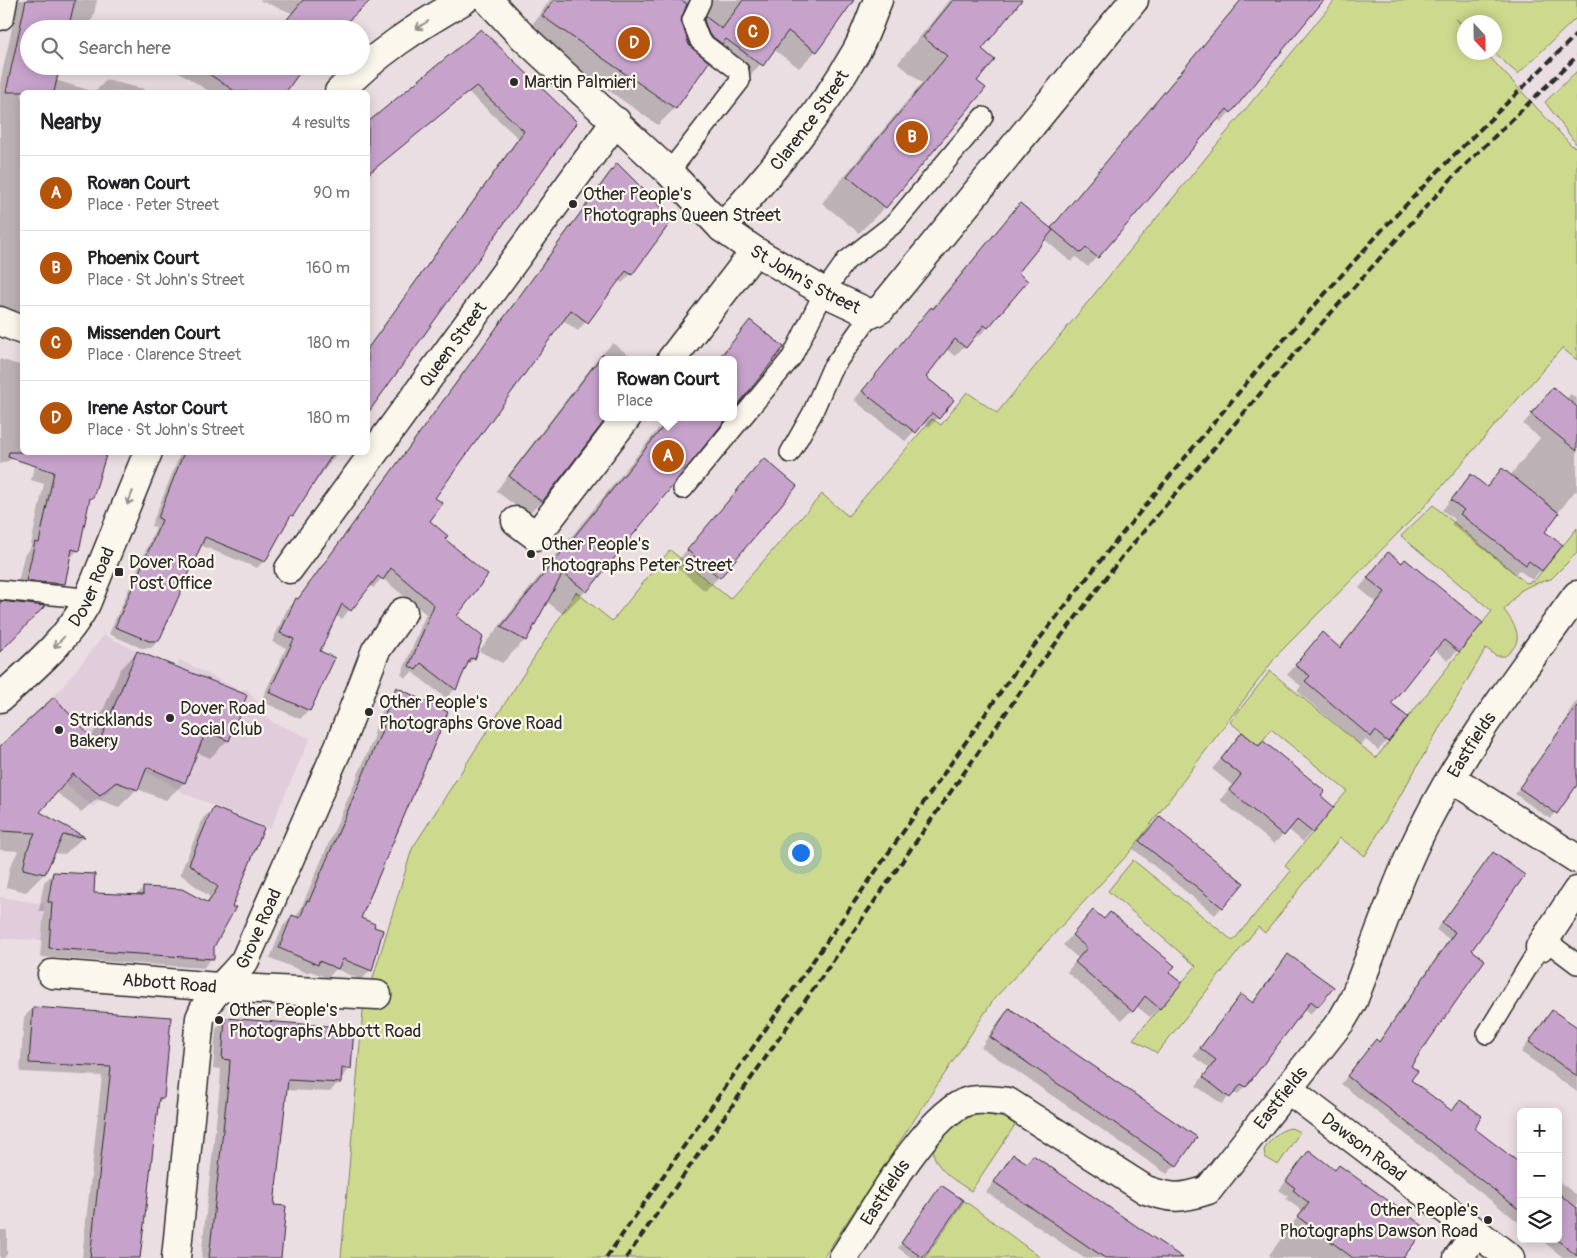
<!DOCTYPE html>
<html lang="en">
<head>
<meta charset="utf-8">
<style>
  :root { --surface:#fff; --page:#f6f6f6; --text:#202124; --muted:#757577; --line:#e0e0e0; --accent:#b45309 }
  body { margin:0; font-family:Pangolin,sans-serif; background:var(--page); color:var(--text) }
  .controls { position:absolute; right:15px; bottom:15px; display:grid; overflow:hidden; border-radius:8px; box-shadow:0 2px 12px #0003 }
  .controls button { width:45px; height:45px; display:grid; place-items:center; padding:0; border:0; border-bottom:1px solid var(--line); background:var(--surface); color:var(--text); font:25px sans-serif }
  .compass { position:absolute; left:1457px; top:15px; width:45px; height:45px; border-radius:50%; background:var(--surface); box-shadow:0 2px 12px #0003; rotate:158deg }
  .you { position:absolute; left:800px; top:852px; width:18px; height:18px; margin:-12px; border:4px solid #fff; border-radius:50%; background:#1a73e8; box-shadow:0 0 0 8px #1a73e833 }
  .badge { display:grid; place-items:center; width:32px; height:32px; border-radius:50%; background:var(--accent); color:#fff; font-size:16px; font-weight:700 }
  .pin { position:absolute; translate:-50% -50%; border:2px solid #fff; box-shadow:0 1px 5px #0006 }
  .popup { position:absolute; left:599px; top:356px; width:138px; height:65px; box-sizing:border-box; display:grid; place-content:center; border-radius:8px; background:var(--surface); filter:drop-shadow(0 1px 4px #0005); font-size:16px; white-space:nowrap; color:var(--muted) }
  .popup b { font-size:19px; color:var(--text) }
  .popup::after { content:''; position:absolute; left:50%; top:100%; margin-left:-10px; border:10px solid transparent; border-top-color:var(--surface) }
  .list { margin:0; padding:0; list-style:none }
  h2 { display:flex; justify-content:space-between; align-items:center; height:65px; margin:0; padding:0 20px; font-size:21px }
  h2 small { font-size:16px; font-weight:400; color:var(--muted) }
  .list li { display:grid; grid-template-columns:32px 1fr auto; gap:15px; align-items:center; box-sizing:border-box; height:75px; padding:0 20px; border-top:1px solid var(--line) }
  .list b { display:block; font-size:19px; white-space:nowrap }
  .list p { margin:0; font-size:16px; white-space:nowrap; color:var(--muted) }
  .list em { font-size:16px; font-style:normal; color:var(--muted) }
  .icon { flex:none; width:28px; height:28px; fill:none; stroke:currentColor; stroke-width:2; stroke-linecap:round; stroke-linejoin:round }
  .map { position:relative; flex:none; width:1577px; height:1258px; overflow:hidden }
  .search { position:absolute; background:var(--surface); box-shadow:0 2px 12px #0003; left:20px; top:20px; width:350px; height:55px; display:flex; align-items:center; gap:12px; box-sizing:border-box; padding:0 18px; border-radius:28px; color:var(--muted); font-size:19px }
  .panel { position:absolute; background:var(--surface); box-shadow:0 2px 12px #0003; left:20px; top:90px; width:350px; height:365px; border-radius:8px }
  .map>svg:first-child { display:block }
  .built { fill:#e0ccdb }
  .green { fill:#cdda8e; stroke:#7c825c }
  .shadow { fill:#0003; fill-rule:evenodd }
  .building { fill:#c7a3cc; stroke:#2b2b2b }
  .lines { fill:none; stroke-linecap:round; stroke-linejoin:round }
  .service-casing { stroke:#2b2b2b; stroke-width:22 }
  .minor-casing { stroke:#2b2b2b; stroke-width:31 }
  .primary-casing { stroke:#2b2b2b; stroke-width:31 }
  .service { stroke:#fbf7ec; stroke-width:19 }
  .minor { stroke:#fbf7ec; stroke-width:28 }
  .primary { stroke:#fbf7ec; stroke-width:28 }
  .rail { stroke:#2b2b2b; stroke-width:4; stroke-dasharray:8 4; stroke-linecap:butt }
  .oneway { stroke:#93918c }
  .poi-dot { fill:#2b2b2b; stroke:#fbf7ec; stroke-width:2 }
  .labels { text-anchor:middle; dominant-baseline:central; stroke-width:4.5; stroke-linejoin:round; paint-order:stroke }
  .poi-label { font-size:18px; fill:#2b2b2b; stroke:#fbf7ec; text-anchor:start }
  .street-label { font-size:18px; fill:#2b2b2b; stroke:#fbf7ec }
</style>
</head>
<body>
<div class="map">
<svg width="1577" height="1258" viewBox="0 0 1577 1258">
  <rect width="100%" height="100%" fill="#ebdee2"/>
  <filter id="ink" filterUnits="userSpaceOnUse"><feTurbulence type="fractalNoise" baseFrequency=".02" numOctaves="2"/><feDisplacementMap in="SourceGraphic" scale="10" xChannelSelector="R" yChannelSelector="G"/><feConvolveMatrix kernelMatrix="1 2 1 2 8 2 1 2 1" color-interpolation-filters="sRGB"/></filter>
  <g filter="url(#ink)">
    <path class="built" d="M104 635 175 669 180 660 240 690 247 689 272 722 310 738 270 829 183 793 168 782 137 769 132 770 93 807 64 782 18 728 61 689Z
      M0 897 44 904 42 940 0 939Z"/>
    <path class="green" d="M1335 0H1577V17L1518 74 1494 53V22H1464V26L1455 18 1464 28V52L1486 53 1572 146 1577 147V360L1562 348 1424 507 1278 654 1130 852 994 999 823 1258H341L363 1011 412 849 576 592 612 621 670 550 730 599 822 494 848 516 932 419 941 425 967 392 997 413Z
      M1577 71V145L1545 102Z
      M1433 505 1526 583 1534 581 1577 528V553L1551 579 1531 585 1520 591 1504 610C1516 626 1526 641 1505 656H1496L1486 648 1365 856 1340 838 1265 933 1258 927 1157 1053 1133 1039 1196 966 1108 891 1133 860 1233 941 1291 871 1285 866 1289 861 1347 791 1271 729 1259 746 1230 722 1270 671 1376 758 1492 611 1401 536Z
      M981 1114 1005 1118 1015 1125 971 1191C959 1183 946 1176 938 1164 920 1139 962 1118 981 1114Z
      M1291 1128 1300 1132 1278 1165 1265 1157 1264 1150C1271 1139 1278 1130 1291 1128Z
      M964 1201 973 1207 1041 1258H925Z"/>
    <path class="shadow" d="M18 0H97L93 18 83 29 68 26 29 29V66L55 80 95 92 106 80 144 89 143 92H22V321L0 313V83Z
      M259 0H370L338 29H279L292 13Z
      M550 0H844L816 51 799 68 773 49 745 82 708 56 675 108 658 125 526 33ZM685 8H689L696 17 687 41 680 24 681 15Z
      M950 0H1021L980 49 976 81 885 207 859 233 822 203 922 83 898 63Z
      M1241 0H1322L1230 112 1221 122 1217 118 1088 267 1076 257 1071 262 1044 239 1016 273 1026 281 987 328 978 337 975 334 955 356 946 349 924 377 938 418 929 427 923 422 905 441 854 400 1020 204 1050 229Z
      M480 31 575 123 368 411V348L518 138 468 92 372 170 368 177V123Z
      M183 66H304L285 92H210L179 72Z
      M617 165 631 274 622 283 618 280 578 331 563 320 433 498 428 522 444 540 455 616 474 659 464 668 455 689 446 698 412 672 406 678 401 675 426 614 382 578 373 588 369 585 342 619 335 615 318 652 333 659 309 710 300 719 261 701 286 648 272 642 287 609 297 600 609 173Z
      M750 322 733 410V360H715Z
      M613 343 635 360H603V417H606L542 501 528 515 496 491 599 357Z
      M0 359 22 366V452H30L0 464Z
      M1553 388 1566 399 1571 394 1577 399V492L1575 491 1543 532 1541 570 1532 580 1519 570 1515 574 1451 524 1455 520 1442 510 1471 475 1486 487 1502 470 1510 476 1540 438 1523 424Z
      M668 417H727L586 591 563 614 546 601 525 640 502 663 479 651Z
      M39 452 91 498 88 501 78 550 68 560 64 584 52 595 16 592 24 555 30 549 44 484 31 480Z
      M181 452H338L287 520 264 561 257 568 200 545 158 641 151 648H141L109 634 156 527 151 526Z
      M764 460 719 577 705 591 674 565Z
      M1389 553 1481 623 1448 661 1434 649 1389 704 1387 741 1378 750 1366 740 1360 745 1297 691 1301 686 1287 675 1322 634 1339 649 1376 602 1359 588Z
      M137 652 228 740 210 758 196 752 184 783 166 800 137 789 119 807 97 799 81 812 56 792 38 813 83 837 65 854 53 853 44 874 26 892 6 887 10 867 18 851 0 850V748L91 739 120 670Z
      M396 689 359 919 371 970 361 980 336 969 328 978 310 971 307 973 270 958 283 926 293 916 296 917 301 908 375 735 373 734 387 698Z
      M1577 700V782L1550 819 1515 794 1570 715 1568 713Z
      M1242 734 1332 807 1303 842 1288 829 1274 844 1220 800 1232 785 1212 769Z
      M213 809 262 829 213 946 212 958 203 968 40 957 44 911H39L44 882 54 873 93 894 135 896 144 888 205 904 210 897 180 874 203 818Z
      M1153 824 1242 884 1215 915 1133 849Z
      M1493 854 1470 951 1409 1066 1410 1081 1451 1112 1461 1101 1472 1128 1521 1165V1224L1341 1084 1369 1048 1376 1041 1378 1043 1449 939 1436 930Z
      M1093 911 1167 973 1159 1008 1150 1017 1136 1006 1122 1020 1067 972 1078 958 1063 945Z
      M1288 956 1318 1006 1310 1014 1304 1009 1245 1087 1238 1094 1234 1091 1222 1104 1196 1086 1209 1068 1193 1056 1234 1003 1241 996 1252 1003Z
      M33 1008 163 1098 157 1104 140 1258H82L102 1076 20 1072 24 1017Z
      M1010 1010 1176 1165 1167 1174 981 1047 1000 1019Z
      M1552 1011 1577 1029V1092L1521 1052Z
      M225 1019 350 1068 330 1092 285 1090 267 1258H201L220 1085 221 1069 213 1068 216 1029Z
      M1309 1152 1401 1258H1272L1269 1255 1302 1211 1286 1199 1288 1196 1279 1190Z
      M1014 1156 1182 1258H1084L986 1192Z
      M1558 1181 1577 1195V1258H1564L1540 1239H1558Z
      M941 1187 962 1200 922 1258H912L898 1248Z
      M0 1230H7V1254L4 1258H0Z"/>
    <path class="building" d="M26 0H75L68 29H29V66H60L54 92H6Z
      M303 0H371L339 29H279Z
      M554 0H681L687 4 681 20 689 45 709 62 676 109 542 16Z
      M743 0H854L817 52 788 31 763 66 726 39 722 44 709 34 704 20 706 17 722 29Z
      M953 0H1022L982 49 995 60 977 81 986 88 886 208 847 176 947 56 923 37Z
      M1241 0H1324L1231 113 1227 109 1098 258 1086 248 1081 253 1051 228Z
      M216 19 230 29H210Z
      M481 29 577 122 368 413V348L524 131 476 86 368 174V122Z
      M197 66H304L286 92H236Z
      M617 163 673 219 632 275 626 271 588 323 571 310 435 498 443 503 430 521 448 536 445 539 488 575 457 616 483 637 475 659 470 658 456 690 421 663 416 670 409 666 434 605 391 568 383 580 378 576 351 611 342 604 320 651 335 658 310 711 269 692 294 639 280 633 296 598 298 599Z
      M1020 203 1053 230 1018 273 1028 281 988 328 984 325 966 348 955 339 926 377 954 400 939 419 932 413 916 433 862 391 931 307 933 309Z
      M750 320 784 347 733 411V360H718Z
      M603 354V423L542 502 509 476Z
      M1553 387 1577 407V451L1531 414Z
      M671 417H728L587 592 563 573 526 641 501 627Z
      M9 452H107L93 498H90L79 551 72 549 65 584 26 581 35 542 39 543 54 472 8 457Z
      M184 452H334L293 516 291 515 265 562 205 537 159 641H149L115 627 162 520 158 518Z
      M764 458 797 486 720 578 687 550Z
      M1502 468 1559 513 1545 532 1563 545 1542 571 1529 561 1526 565 1460 514 1464 510 1451 500 1471 474 1487 487Z
      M1388 552 1402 563 1405 559 1483 623 1459 652 1444 640 1429 656 1391 704 1408 717 1388 742 1375 731 1371 737 1305 681 1310 676 1295 665 1322 632 1340 648 1385 592 1367 578Z
      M0 601 45 606 0 652Z
      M137 651 247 695 229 741 206 731 185 783 147 767 138 790 116 782 100 795 73 774 40 812 85 837 63 835 45 874 23 869 28 848 35 833 0 831V746L54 697 98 745Z
      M396 687 448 712 361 918 375 924 374 927 383 930 372 971 343 959 338 969 319 961 318 965 279 948 292 915 300 918 307 900 309 901 384 726 381 725Z
      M1577 706V785L1557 814 1519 788Z
      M1242 732 1259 746 1263 741 1325 791 1321 796 1334 807 1313 833 1297 820 1284 836 1229 790 1241 775 1221 759Z
      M213 807 264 828 232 907H236L214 947V959L49 948 52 902H48L53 872 95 874 94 893 143 895V887L182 889 208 903 218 887 189 864Z
      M1160 816 1244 883 1223 908 1139 841Z
      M1493 852 1525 875 1472 950 1485 960 1411 1066 1418 1071 1411 1080 1452 1111 1460 1100 1482 1116 1474 1128 1521 1164V1211L1347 1076 1376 1039 1379 1042 1455 932 1442 923Z
      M1093 910 1104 919 1110 912 1175 966 1169 973 1182 983 1160 1009 1145 996 1133 1012 1075 962 1087 948 1072 935Z
      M1288 954 1334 987 1318 1007 1311 1001 1246 1087 1241 1084 1230 1098 1203 1077 1216 1060 1200 1048 1241 994 1253 1003Z
      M33 1007 171 1017 164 1098H159L140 1258H90L111 1067 29 1063Z
      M1009 1008 1197 1137 1177 1166 990 1037Z
      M1552 1010 1577 1027V1076L1529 1042Z
      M225 1018 354 1028 351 1069 342 1068 341 1083 288 1080 274 1205 286 1206 281 1258H209L229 1075 230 1060 222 1059Z
      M1309 1150 1335 1170 1339 1165 1426 1228 1403 1258H1353L1298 1217 1309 1203 1293 1190 1295 1188 1286 1181Z
      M1013 1154 1027 1163 1033 1155 1183 1258H1105L994 1182Z
      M941 1185 963 1200 923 1258 901 1243Z
      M1558 1193 1577 1208V1256L1556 1239H1558Z"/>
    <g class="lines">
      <g class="service-casing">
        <path id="service" d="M669 172 740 81 739 71 700 41 692 20 701 1
          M790 453 812 414 831 370 871 314
          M683 489 792 357 824 292 846 261 895 223 983 117
          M0 590 74 597 86 604
          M1544 939 1577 964
          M1487 1034 1540 947"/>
      </g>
      <g class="minor-casing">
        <g id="minor">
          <path id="s1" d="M488 0 519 33 669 172 722 228 755 251 824 292 871 314 881 309 1134 0"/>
          <path d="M0 16 3 0"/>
          <path id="s2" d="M722 228C771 172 819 117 856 52 865 36 871 17 878 0"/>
          <path d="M0 321 22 330"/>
          <path d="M671 360 755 251"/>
          <path d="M516 521 536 536 627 417"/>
          <path id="s3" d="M289 569 616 121"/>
          <path d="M1451 778 1577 859"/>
          <path d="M1540 947 1577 891"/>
          <path id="s4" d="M52 974 218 987 377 995"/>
          <path id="s5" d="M1289 1090 1510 1258"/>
          <path id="s6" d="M176 1258 200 1018C210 992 230 981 245 960L340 744 376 650 403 612"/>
          <path id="s7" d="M843 1258C868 1221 928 1111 969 1101 982 1098 995 1101 1008 1102L1146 1190C1172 1199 1181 1199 1208 1190L1342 1020 1353 1001C1373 950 1391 898 1413 849 1455 758 1518 676 1577 595"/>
          <path d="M1458 1258 1477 1232"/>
        </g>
      </g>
      <g class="primary-casing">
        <g id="primary">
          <path d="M339 92C375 54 418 26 464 0"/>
          <path id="s8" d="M0 698C32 669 65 642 86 604L148 452"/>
        </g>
      </g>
      <use href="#service" class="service"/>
      <use href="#minor" class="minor"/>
      <use href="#primary" class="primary"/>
      <path class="rail" d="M606 1258 1023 660 1112 546 1263 363 1383 229 1442 167 1577 34
        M626 1258 1037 668 1122 557 1281 369 1404 231 1452 178 1577 56"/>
    </g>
    <defs><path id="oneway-shaft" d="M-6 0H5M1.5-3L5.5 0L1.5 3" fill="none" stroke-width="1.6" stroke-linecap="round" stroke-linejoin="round" transform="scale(1.25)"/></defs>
    <g class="oneway">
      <use href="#oneway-shaft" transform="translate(422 25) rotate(148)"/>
      <use href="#oneway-shaft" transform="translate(130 498) rotate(112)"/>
      <use href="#oneway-shaft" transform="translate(59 642) rotate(134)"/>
    </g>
  </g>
  <g class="poi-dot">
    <circle cx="514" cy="82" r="5"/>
    <circle cx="573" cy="204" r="5"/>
    <circle cx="531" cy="554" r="5"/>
    <rect x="114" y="567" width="10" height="10" rx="2.5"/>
    <circle cx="369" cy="712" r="5"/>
    <circle cx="170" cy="718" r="5"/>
    <circle cx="59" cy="730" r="5"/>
    <circle cx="219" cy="1020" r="5"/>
    <circle cx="1488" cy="1220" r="5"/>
  </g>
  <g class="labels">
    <g class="poi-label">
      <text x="524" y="82">Martin Palmieri</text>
      <text x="583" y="194">Other People's<tspan x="583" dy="21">Photographs Queen Street</tspan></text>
      <text x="541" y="544">Other People's<tspan x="541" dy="21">Photographs Peter Street</tspan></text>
      <text x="129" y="562">Dover Road<tspan x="129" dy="21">Post Office</tspan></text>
      <text x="379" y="702">Other People's<tspan x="379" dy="21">Photographs Grove Road</tspan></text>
      <text x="180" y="708">Dover Road<tspan x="180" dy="21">Social Club</tspan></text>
      <text x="69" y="720">Stricklands<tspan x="69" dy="21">Bakery</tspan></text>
      <text x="229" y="1010">Other People's<tspan x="229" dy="21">Photographs Abbott Road</tspan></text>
      <text x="1478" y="1210" text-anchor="end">Other People's<tspan x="1478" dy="21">Photographs Dawson Road</tspan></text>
    </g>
    <g class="street-label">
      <text stroke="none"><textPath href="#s2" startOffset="139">Clarence Street</textPath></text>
      <text stroke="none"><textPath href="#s1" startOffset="425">St John's Street</textPath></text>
      <text stroke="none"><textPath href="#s3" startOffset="278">Queen Street</textPath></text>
      <text stroke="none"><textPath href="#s8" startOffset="146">Dover Road</textPath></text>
      <text stroke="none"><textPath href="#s7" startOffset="992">Eastfields</textPath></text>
      <text stroke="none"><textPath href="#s6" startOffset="349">Grove Road</textPath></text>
      <text stroke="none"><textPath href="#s4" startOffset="118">Abbott Road</textPath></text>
      <text stroke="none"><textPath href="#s7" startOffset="588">Eastfields</textPath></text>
      <text stroke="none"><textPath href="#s5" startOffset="94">Dawson Road</textPath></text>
      <text stroke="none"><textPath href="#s7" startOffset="78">Eastfields</textPath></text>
    </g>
  </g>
</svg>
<div class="controls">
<button>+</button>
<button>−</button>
<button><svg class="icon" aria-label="layers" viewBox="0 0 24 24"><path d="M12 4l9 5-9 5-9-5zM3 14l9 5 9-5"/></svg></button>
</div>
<svg class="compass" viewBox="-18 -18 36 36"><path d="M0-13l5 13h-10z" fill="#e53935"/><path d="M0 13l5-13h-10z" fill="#757577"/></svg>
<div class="you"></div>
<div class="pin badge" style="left:668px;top:456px">A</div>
<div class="popup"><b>Rowan Court</b>Place</div>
<div class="pin badge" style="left:912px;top:137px">B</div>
<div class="pin badge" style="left:753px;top:32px">C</div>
<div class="pin badge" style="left:634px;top:43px">D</div>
<div class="search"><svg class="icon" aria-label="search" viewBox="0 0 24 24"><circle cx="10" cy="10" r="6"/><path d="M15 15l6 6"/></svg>Search here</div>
<section class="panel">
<h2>Nearby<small>4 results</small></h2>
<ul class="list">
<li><span class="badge">A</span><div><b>Rowan Court</b><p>Place · Peter Street</p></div><em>90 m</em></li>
<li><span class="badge">B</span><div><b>Phoenix Court</b><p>Place · St John's Street</p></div><em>160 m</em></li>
<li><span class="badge">C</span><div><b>Missenden Court</b><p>Place · Clarence Street</p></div><em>180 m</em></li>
<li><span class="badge">D</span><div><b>Irene Astor Court</b><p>Place · St John's Street</p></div><em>180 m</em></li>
</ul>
</section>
</div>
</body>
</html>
